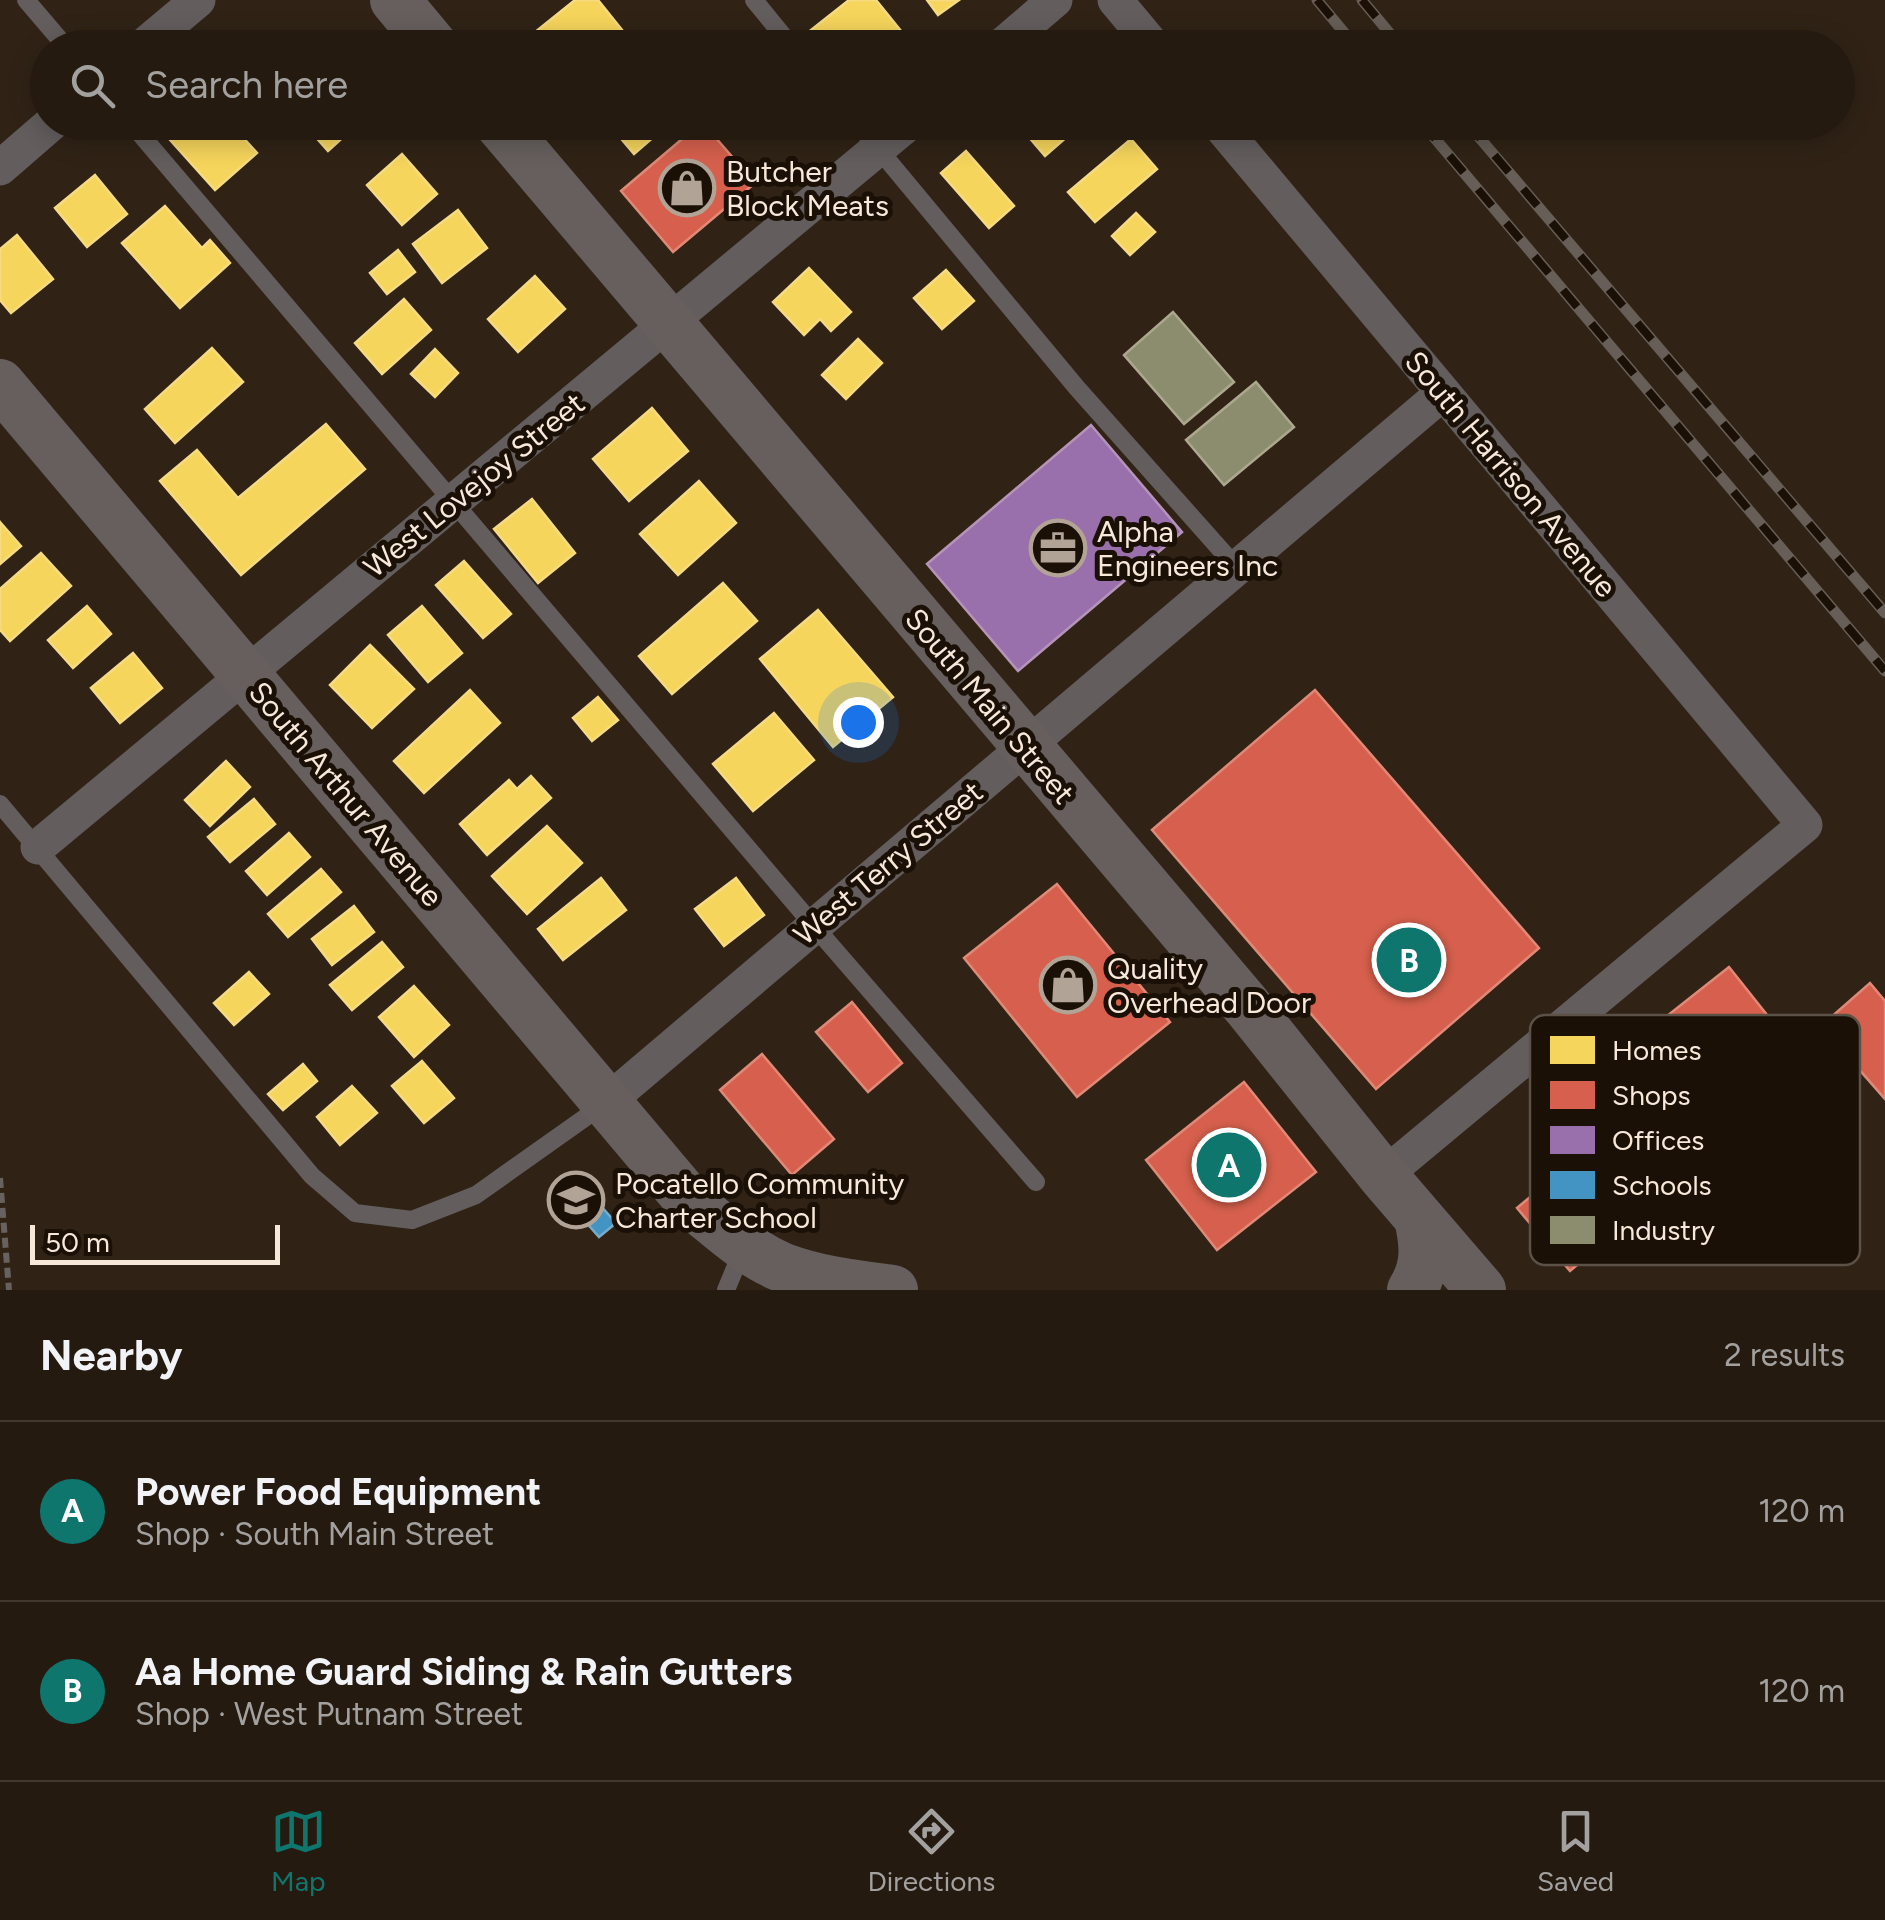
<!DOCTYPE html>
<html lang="en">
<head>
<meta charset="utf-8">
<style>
  :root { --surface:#241a10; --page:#30271e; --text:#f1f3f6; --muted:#a3a19f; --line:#413830; --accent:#0f766e }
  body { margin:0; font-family:Figtree,sans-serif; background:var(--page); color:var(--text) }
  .scale { position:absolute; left:30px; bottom:25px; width:250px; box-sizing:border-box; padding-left:10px; border:5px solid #f7e8da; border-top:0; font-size:28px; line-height:35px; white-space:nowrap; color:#f7e8da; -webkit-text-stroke:8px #1a1006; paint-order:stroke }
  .you { position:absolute; left:858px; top:722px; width:35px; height:35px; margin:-25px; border:8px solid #fff; border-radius:50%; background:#1a73e8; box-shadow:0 0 0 15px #1a73e833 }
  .badge { display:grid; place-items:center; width:65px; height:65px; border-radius:50%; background:var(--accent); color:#fff; font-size:32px; font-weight:700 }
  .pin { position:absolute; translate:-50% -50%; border:5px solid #fff; box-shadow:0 2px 10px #0006 }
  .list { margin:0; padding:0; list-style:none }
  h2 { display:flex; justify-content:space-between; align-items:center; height:130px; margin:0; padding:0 40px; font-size:42px }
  h2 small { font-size:32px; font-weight:400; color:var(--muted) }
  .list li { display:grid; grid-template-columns:65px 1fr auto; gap:30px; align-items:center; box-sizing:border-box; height:180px; padding:0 40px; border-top:2px solid var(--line) }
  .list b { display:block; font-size:38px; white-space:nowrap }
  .list p { margin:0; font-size:32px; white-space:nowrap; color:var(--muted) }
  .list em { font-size:32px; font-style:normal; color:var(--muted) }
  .icon { flex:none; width:55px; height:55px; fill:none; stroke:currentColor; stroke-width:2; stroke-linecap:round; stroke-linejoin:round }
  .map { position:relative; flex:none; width:1885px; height:1290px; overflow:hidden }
  .search { position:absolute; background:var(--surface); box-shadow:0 5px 25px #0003; left:30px; right:30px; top:30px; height:110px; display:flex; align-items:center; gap:25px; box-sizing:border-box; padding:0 35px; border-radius:55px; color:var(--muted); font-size:38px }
  .sheet { height:490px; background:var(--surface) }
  nav { display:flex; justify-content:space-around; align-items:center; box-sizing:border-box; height:140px; border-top:2px solid var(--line); background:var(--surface); font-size:28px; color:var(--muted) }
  nav a { display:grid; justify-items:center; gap:5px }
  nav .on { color:var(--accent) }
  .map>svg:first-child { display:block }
  .homes { fill:#f6d55c; stroke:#f6db82; stroke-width:2.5 }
  .shops { fill:#d6604d; stroke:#e08977; stroke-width:2.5 }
  .offices { fill:#9970ab; stroke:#b594b9; stroke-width:2.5 }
  .schools { fill:#4393c3; stroke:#79acca; stroke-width:2.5 }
  .industry { fill:#8c8c6e; stroke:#aca88e; stroke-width:2.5 }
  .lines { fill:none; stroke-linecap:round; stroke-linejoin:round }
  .path { stroke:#676260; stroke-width:6; stroke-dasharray:10 5; stroke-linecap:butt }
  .service { stroke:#635e5d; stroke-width:18 }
  .minor { stroke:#635e5d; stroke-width:35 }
  .secondary { stroke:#665f5d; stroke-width:50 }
  .rail-casing { stroke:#665e57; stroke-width:11 }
  .rail { stroke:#1a1006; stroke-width:8; stroke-dasharray:22; stroke-linecap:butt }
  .labels { text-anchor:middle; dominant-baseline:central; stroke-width:10; stroke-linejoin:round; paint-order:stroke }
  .poi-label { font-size:30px; fill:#f7e8da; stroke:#1a1006; text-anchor:start }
  .street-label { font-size:30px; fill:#f7e8da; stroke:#1a1006 }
  .key { fill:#1a1006; stroke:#5c5146; stroke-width:2.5 }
  .key-label { font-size:28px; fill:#f7e8da }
</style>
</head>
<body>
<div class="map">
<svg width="1885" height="1290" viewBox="0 0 1885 1290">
  <rect width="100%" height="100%" fill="#302316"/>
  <path class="homes" d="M575 0H598L631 41 623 48H546L534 33Z
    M849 0H876L914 47 817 48 806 34Z
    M927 0H959L938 15Z
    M322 33 336 48H307Z
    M154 122H229L257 153 215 190Z
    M308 122H360L328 151 305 125Z
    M607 122H671L634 154Z
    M1016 122H1084L1045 156Z
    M1131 139 1157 169 1095 222 1068 192Z
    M966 151 1014 206 989 228 941 173Z
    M402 154 437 194 402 225 367 185Z
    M95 175 127 214 87 247 55 208Z
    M165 206 202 248 210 240 230 263 180 308 122 243Z
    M458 210 487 248 442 283 413 244Z
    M1136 213 1155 232 1130 255 1112 236Z
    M17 235 53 279 11 313 0 300V249Z
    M398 250 415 272 387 294 370 273Z
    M809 268 851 312 831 331 820 319 804 335 773 302Z
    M946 270 974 301 942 329 914 298Z
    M535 276 565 309 518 352 488 319Z
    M404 299 431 330 382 374 355 343Z
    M858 339 882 363 846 399 822 375Z
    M212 348 243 382 175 443 145 409Z
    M435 349 458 373 435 397 411 374Z
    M652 408 688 451 629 501 593 459Z
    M326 424 365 469 241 575 160 481 197 450 238 498Z
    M699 481 736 523 678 575 640 534Z
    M532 499 575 553 538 583 494 529Z
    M0 522 21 546 0 564Z
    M41 553 71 586 10 641 0 630V589Z
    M464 561 511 614 483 638 436 585Z
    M723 583 757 621 672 694 639 656Z
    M87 606 111 634 73 668 48 640Z
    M422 606 462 653 428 682 388 635Z
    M818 610 893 697 833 747 760 659Z
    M370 645 414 689 372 728 330 685Z
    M133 653 162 688 120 723 91 688Z
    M470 690 500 723 424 793 394 761Z
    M598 697 618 720 592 741 573 718Z
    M774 713 814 760 753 811 713 764Z
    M226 761 250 787 210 826 185 800Z
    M531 776 551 798 487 855 460 824 509 780 517 789Z
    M254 799 275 824 230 862 208 837Z
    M547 826 582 863 527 914 492 876Z
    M289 833 310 857 267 895 246 871Z
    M321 869 341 892 288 937 268 914Z
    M601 878 626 910 563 960 538 929Z
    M736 878 764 915 724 946 695 909Z
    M354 906 374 932 332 965 312 939Z
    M382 942 403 967 352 1010 330 985Z
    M249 972 269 994 234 1025 214 1003Z
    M414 986 449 1025 414 1057 379 1017Z
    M422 1061 454 1098 424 1123 392 1086Z
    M303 1064 317 1081 283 1110 268 1094Z
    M352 1086 377 1113 340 1145 317 1117Z"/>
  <path class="shops" d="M702 122 755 183 673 252 621 191Z
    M1315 690 1539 948 1376 1089 1152 830Z
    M1057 884 1170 1022 1077 1097 964 958Z
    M1729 967 1783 1035 1737 1071 1727 1059 1691 1086 1648 1031Z
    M1870 983 1885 1001V1099L1821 1026Z
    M852 1002 902 1063 868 1092 816 1032Z
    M762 1054 834 1139 792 1175 720 1090Z
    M1244 1082 1316 1172 1217 1250 1146 1160Z
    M1657 1090 1710 1152 1570 1271 1517 1208Z"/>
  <path class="offices" d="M1091 425 1182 532 1018 671 927 564Z"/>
  <path class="schools" d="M593 1197 616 1223 599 1237 576 1211Z"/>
  <path class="industry" d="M1173 312 1234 382 1184 424 1124 355Z
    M1256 382 1294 427 1224 485 1186 440Z"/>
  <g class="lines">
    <path class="path" d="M0 1178 9 1290"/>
    <path class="service" d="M26 0 67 48
      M754 0 793 48
      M130 122 814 926 1036 1182
      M856 122 1077 388 1237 568
      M0 804 312 1176 355 1213 412 1220 476 1195 603 1105
      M726 1290 743 1249"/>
    <path class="minor" d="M1115 0 1155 48
      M141 48 198 0
      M999 48 1055 0
      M1217 122 1805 825 1383 1176
      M0 168 53 122
      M38 847 910 122
      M608 1101 1443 393"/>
    <path class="secondary" d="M395 0 435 48
      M498 122 1247 1006 1383 1176 1481 1290
      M0 384 692 1204C720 1226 750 1255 784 1268 819 1281 856 1285 893 1290
      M1412 1290C1427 1266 1425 1245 1419 1218"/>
    <g class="rail-casing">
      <path id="rail" d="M1317 0 1357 48
        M1362 0 1402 48
        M1421 122 1885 671
        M1466 122 1885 613"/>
    </g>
    <use href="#rail" class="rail"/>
  </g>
  <defs>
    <g id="shop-ring" transform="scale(2.875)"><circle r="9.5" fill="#1a1006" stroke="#b1a395" stroke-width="1.5"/><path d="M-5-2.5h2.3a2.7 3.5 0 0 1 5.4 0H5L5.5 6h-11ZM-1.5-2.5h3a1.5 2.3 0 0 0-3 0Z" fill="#b1a395"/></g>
    <g id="office-ring" transform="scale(2.875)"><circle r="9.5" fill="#1a1006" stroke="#b1a395" stroke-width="1.5"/><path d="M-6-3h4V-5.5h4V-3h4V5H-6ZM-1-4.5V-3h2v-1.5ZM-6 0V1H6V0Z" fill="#b1a395"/></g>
    <g id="school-ring" transform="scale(2.875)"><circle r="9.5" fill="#1a1006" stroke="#b1a395" stroke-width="1.5"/><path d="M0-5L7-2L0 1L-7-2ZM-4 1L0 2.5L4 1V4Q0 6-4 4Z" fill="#b1a395"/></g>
  </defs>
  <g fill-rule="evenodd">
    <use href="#shop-ring" x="687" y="188"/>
    <use href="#office-ring" x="1058" y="548"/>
    <use href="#shop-ring" x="1068" y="985"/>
    <use href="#school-ring" x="576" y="1200"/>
  </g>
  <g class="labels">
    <g class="poi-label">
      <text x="726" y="171">Butcher<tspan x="726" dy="34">Block Meats</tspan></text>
      <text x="1097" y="531">Alpha<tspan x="1097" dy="34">Engineers Inc</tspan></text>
      <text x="1107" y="968">Quality<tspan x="1107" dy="34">Overhead Door</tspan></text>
      <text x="615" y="1183">Pocatello Community<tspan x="615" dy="34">Charter School</tspan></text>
    </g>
    <g class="street-label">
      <text transform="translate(1511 474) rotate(50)">South Harrison Avenue</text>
      <text transform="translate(474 485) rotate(-39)">West Lovejoy Street</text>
      <text transform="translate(990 706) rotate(50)">South Main Street</text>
      <text transform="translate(346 794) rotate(50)">South Arthur Avenue</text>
      <text transform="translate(888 863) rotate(-40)">West Terry Street</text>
    </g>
  </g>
  <rect x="1530" y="1015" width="330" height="250" rx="15" class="key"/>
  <rect x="1550" y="1036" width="45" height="28" fill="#f6d55c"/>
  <rect x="1550" y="1081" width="45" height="28" fill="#d6604d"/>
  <rect x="1550" y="1126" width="45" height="28" fill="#9970ab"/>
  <rect x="1550" y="1171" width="45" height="28" fill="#4393c3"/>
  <rect x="1550" y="1216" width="45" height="28" fill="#8c8c6e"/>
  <g class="key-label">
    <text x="1612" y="1060">Homes</text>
    <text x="1612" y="1105">Shops</text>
    <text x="1612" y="1150">Offices</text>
    <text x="1612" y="1195">Schools</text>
    <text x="1612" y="1240">Industry</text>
  </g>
</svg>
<div class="scale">50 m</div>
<div class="you"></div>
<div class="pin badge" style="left:1229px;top:1165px">A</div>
<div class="pin badge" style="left:1409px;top:960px">B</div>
<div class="search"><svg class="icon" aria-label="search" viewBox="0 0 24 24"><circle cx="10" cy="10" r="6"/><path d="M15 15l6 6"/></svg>Search here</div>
</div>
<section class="sheet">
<h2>Nearby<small>2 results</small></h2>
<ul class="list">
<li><span class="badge">A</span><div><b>Power Food Equipment</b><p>Shop · South Main Street</p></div><em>120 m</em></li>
<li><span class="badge">B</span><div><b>Aa Home Guard Siding &amp; Rain Gutters</b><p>Shop · West Putnam Street</p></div><em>120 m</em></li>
</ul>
</section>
<nav>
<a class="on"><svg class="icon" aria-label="map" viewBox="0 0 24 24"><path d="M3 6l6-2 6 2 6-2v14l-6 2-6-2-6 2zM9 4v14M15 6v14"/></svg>Map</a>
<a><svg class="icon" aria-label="directions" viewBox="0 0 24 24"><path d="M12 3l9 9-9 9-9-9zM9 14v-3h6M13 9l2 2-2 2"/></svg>Directions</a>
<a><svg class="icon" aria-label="saved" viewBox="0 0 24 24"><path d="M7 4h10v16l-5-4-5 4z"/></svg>Saved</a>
</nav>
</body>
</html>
